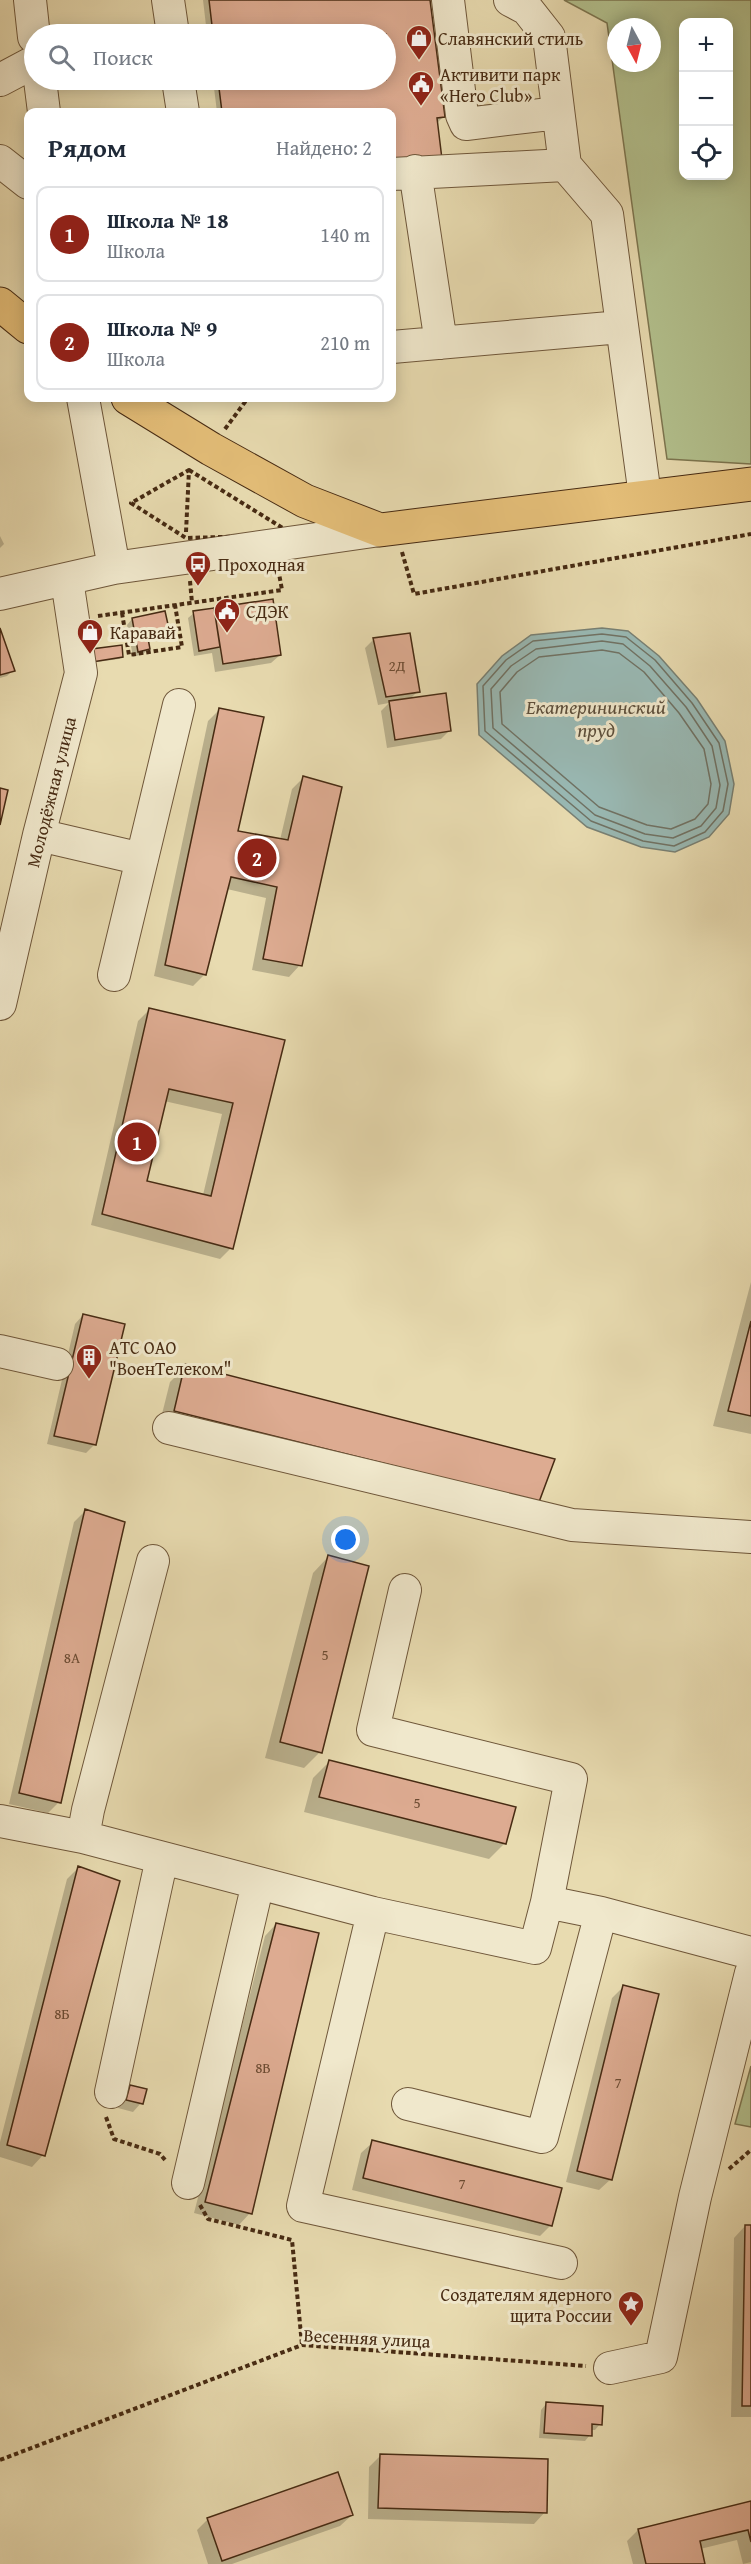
<!DOCTYPE html>
<html lang="ru">
<head>
<meta charset="utf-8">
<style>
  :root { --surface:#fff; --page:#f2f2f3; --text:#1f2937; --muted:#747a83; --line:#e0e1e3; --accent:#8f2418 }
  body { margin:0; font-family:"Gentium Book Plus",serif; background:var(--page); color:var(--text) }
  .controls { position:absolute; right:18px; top:18px; display:grid; overflow:hidden; border-radius:12px; box-shadow:0 3px 15px #0003 }
  .controls button { width:54px; height:54px; display:grid; place-items:center; padding:0; border:0; border-bottom:2px solid var(--line); background:var(--surface); color:var(--text); font:30px sans-serif }
  .compass { position:absolute; left:607px; top:18px; width:54px; height:54px; border-radius:50%; background:var(--surface); box-shadow:0 3px 15px #0003; rotate:173deg }
  .you { position:absolute; left:346px; top:1540px; width:21px; height:21px; margin:-15px; border:4px solid #fff; border-radius:50%; background:#1a73e8; box-shadow:0 0 0 9px #1a73e833 }
  .badge { display:grid; place-items:center; width:39px; height:39px; border-radius:50%; background:var(--accent); color:#fff; font-size:20px; font-weight:700 }
  .pin { position:absolute; translate:-50% -50%; border:3px solid #fff; box-shadow:0 2px 6px #0006 }
  .list { margin:0; padding:0; list-style:none }
  h2 { display:flex; justify-content:space-between; align-items:center; height:78px; margin:0; padding:0 24px; font-size:26px }
  h2 small { font-size:20px; font-weight:400; color:var(--muted) }
  .list li { display:grid; grid-template-columns:39px 1fr auto; gap:18px; align-items:center; box-sizing:border-box; height:96px; margin:0 12px 12px; padding:0 12px; border:2px solid var(--line); border-radius:12px }
  .list b { display:block; font-size:22px; white-space:nowrap }
  .list p { margin:0; font-size:20px; white-space:nowrap; color:var(--muted) }
  .list em { font-size:20px; font-style:normal; color:var(--muted) }
  .icon { flex:none; width:33px; height:33px; fill:none; stroke:currentColor; stroke-width:2; stroke-linecap:round; stroke-linejoin:round }
  .map { position:relative; flex:none; width:751px; height:2564px; overflow:hidden }
  .search { position:absolute; background:var(--surface); box-shadow:0 3px 15px #0003; left:24px; top:24px; width:372px; height:66px; display:flex; align-items:center; gap:15px; box-sizing:border-box; padding:0 21px; border-radius:33px; color:var(--muted); font-size:22px }
  .panel { position:absolute; background:var(--surface); box-shadow:0 3px 15px #0003; left:24px; top:108px; width:372px; height:294px; border-radius:12px }
  .map>svg:first-child { display:block }
  .green { fill:#b3c18e; stroke:#7d7650; stroke-width:1.5; fill-rule:evenodd }
  .water { fill:#99b9b4; stroke:#788074; stroke-width:1.5 }
  .shadow { fill:#0003; fill-rule:evenodd }
  .lines { fill:none; stroke-linecap:round; stroke-linejoin:round }
  .shore { stroke:#707264; stroke-width:1.5 }
  .building { fill:#ddab91; stroke:#472b13; stroke-width:1.5; fill-rule:evenodd }
  .minor-casing { stroke:#6f573a; stroke-width:34 }
  .major-casing { stroke:#472b13; stroke-width:35 }
  .path { stroke:#472b13; stroke-width:4; stroke-dasharray:4.5 3; stroke-linecap:butt }
  .minor { stroke:#f0e8cc; stroke-width:32 }
  .major { stroke:#e4be78; stroke-width:33 }
  .labels { text-anchor:middle; dominant-baseline:central; stroke-width:6; stroke-linejoin:round; paint-order:stroke }
  .number-label { font-size:15px; fill:#6c4b32 }
  .poi-label { font-size:18px; fill:#472b13; stroke:#f0e8cc; text-anchor:start }
  .street-label { font-size:18px; fill:#472b13; stroke:#f0e8cc }
  .water-label { font-size:20px; font-style:italic; fill:#5c4e3b; stroke:#f0e8cc }
</style>
</head>
<body>
<div class="map">
<svg width="751" height="2564" viewBox="0 0 751 2564">
  <rect width="100%" height="100%" fill="#e8dbb0"/>
  <filter id="stains"><feTurbulence type="fractalNoise" baseFrequency=".00333" numOctaves="4"/><feColorMatrix values="0 0 0 0 .2 0 0 0 0 .09 0 0 0 0 .02 0 0 0 .5 -.17"/></filter>
  <radialGradient id="worn" r=".72"><stop offset=".6" stop-color="#630" stop-opacity="0"/><stop offset="1" stop-color="#630" stop-opacity=".3"/></radialGradient>
  <path class="green" d="M564 0H751V464L667 459 607 23ZM684 22H728V176H684ZM616 27H652V63H616Z
    M751 2066V2127L735 2124Z"/>
  <path class="water" d="M602 628 628 631 659 656 697 699 725 741 734 784 729 814 709 837 675 852 641 847 587 827 479 735 477 684 502 656 531 635Z"/>
  <path class="shadow" d="M203 0H429L443 117 392 169V112H217L213 80H386V34H207Z
    M0 536 4 544 0 548Z
    M272 601 280 655 271 663 215 672 212 653 194 656 188 618 194 613Z
    M132 619 167 628 161 634 146 637 149 649 143 654 133 657 127 625Z
    M0 633 13 670 7 676 0 678Z
    M374 639 418 691 410 699 449 731 441 739 387 748 381 711 389 703 378 705 365 648Z
    M82 654 122 657 119 659 83 664Z
    M219 710 236 832 280 840 292 789 303 778 300 965 289 977 252 970 266 898 227 889 205 974 193 986 154 976 208 721Z
    M150 1009 283 1041 231 1248 220 1259 91 1225 138 1021ZM164 1101 222 1114 203 1195 146 1182Z
    M751 1282V1434L713 1426Z
    M83 1315 95 1444 86 1453 47 1444 75 1324Z
    M186 1366 538 1501 159 1426 170 1382Z
    M86 1510 59 1802 48 1813 9 1804 74 1522Z
    M328 1557 320 1752 304 1768 265 1758 313 1573Z
    M329 1762 505 1843 489 1859 304 1812 313 1778Z
    M78 1868 43 2155 32 2167 0 2157V2142L67 1879Z
    M276 1924 250 2213 239 2225 194 2213 265 1936Z
    M624 1986 611 2179 599 2190 566 2182 612 1998Z
    M131 2087 141 2103 133 2112 118 2108 122 2095Z
    M373 2142 551 2225 540 2236 352 2190 361 2153Z
    M745 2226H751V2417H731L734 2238Z
    M546 2404 600 2424 595 2430H591L590 2435 585 2441 539 2438 541 2410Z
    M380 2456 545 2512 534 2524 368 2519 369 2467Z
    M751 2502V2562L743 2564 737 2540 700 2549 704 2564H633L627 2541 638 2530Z
    M352 2515 340 2526 232 2564H208L197 2530 208 2519Z"/>
  <g class="lines">
    <path class="shore" d="M602 634 626 637 655 660 692 703 719 743 728 784 723 811 705 832 674 846 643 841 591 821 485 731 483 686 506 660 533 641Z
      M602 641 623 644 650 666 686 707 712 746 720 785 716 808 701 826 673 838 645 834 595 815 493 728 491 689 511 666 536 649Z
      M602 650 619 653 644 672 679 713 704 749 711 784 708 804 695 819 671 829 647 825 599 807 502 724 500 692 517 672 539 657Z"/>
  </g>
  <path class="building" d="M209 0H430L445 117 437 118 442 159 392 165V112H222L218 80H386V34H213Z
    M273 599 281 655 223 664 214 608Z
    M214 608 220 647 199 651 193 611Z
    M165 611 169 629 147 633 150 649 138 652 132 618Z
    M0 628 15 671 0 675Z
    M410 633 420 692 386 697 373 638Z
    M122 645 123 657 86 663 84 650Z
    M446 693 451 731 395 740 389 701Z
    M219 708 264 717 238 831 288 840 303 776 342 787 302 966 263 959 277 887 231 877 206 975 165 965Z
    M0 788 8 790 0 825Z
    M149 1008 285 1040 233 1249 102 1214ZM169 1089 233 1103 211 1196 147 1181Z
    M83 1314 125 1324 96 1445 54 1436Z
    M751 1321V1416L728 1411Z
    M185 1364 555 1459 539 1502 174 1411Z
    M85 1509 125 1522 61 1803 19 1793Z
    M328 1555 369 1566 322 1753 280 1742Z
    M329 1760 516 1807 506 1844 319 1797Z
    M78 1866 120 1881 45 2156 7 2145Z
    M276 1923 319 1933 252 2214 205 2202Z
    M623 1985 659 1994 612 2180 577 2171Z
    M130 2085 147 2089 143 2104 126 2100Z
    M372 2140 562 2188 552 2226 363 2178Z
    M745 2225H751V2406H742Z
    M546 2402 603 2406 602 2425 592 2424V2436L544 2433Z
    M380 2454 548 2459 547 2513 378 2508Z
    M338 2472 353 2515 222 2561 207 2518Z
    M751 2501V2542L748 2530 700 2541 705 2564H646L638 2529Z"/>
  <g class="lines">
    <g class="minor-casing">
      <path id="minor" d="M30 0 34 37
        M168 0 173 34
        M448 0 462 115 466 124 558 113
        M510 0 527 9 549 37 565 165 607 214 645 496
        M0 80 34 62
        M40 80 44 112
        M178 80 183 112
        M0 161 28 183
        M415 171 441 343
        M392 174 565 165
        M392 347 621 327
        M83 398 114 568
        M0 594 114 568 380 530
        M39 835 142 859
        M114 975 179 705
        M0 1004 39 835 81 673 67 580
        M0 1351 57 1364
        M169 1428 572 1525 751 1537
        M405 1590 373 1730 571 1779 547 1902
        M0 1821 83 1837 88 1810 153 1561
        M83 1837 373 1913 535 1948 547 1902 601 1913 751 1953
        M373 1913 303 2206 561 2263
        M111 2092 162 1858
        M408 2104 542 2137 601 1913
        M188 2183 258 1883
        M610 2368 661 2357 695 2197 751 1973"/>
    </g>
    <g class="major-casing">
      <path id="major" d="M0 304 28 327
        M128 398 211 449 305 501 380 530 751 484"/>
    </g>
    <path class="path" d="M225 429 248 398
      M189 470 294 535 186 538 131 503Z
      M186 532 189 470
      M402 552 414 594 751 534
      M190 581 192 603
      M122 613 129 655 182 647 175 605
      M98 616 282 590 278 568
      M106 2117 114 2139 160 2154 166 2161
      M729 2169 751 2150
      M200 2205 208 2219 292 2240 302 2345
      M0 2460 302 2345 586 2366"/>
    <use href="#minor" class="minor"/>
    <use href="#major" class="major"/>
  </g>
  <defs>
    <g id="shop-pin" transform="scale(1.35)"><path d="M0 17L-7.5 6A9.5 9.5 0 1 1 7.5 6Z" fill="#8f2418" stroke="#f0e8cc"/><path d="M-5-2.5h2.3a2.7 3.5 0 0 1 5.4 0H5L5.5 6h-11ZM-1.5-2.5h3a1.5 2.3 0 0 0-3 0Z" fill="#fff"/></g>
    <g id="civic-pin" transform="scale(1.35)"><path d="M0 17L-7.5 6A9.5 9.5 0 1 1 7.5 6Z" fill="#8f2418" stroke="#f0e8cc"/><path d="M-.6-6.5H3V-4.5H.6V-3L4-1V1h2V6H-6V1h2V-1L-.6-3ZM-1.2 2.5V6h2.4V2.5Z" fill="#fff"/></g>
    <g id="bus-pin" transform="scale(1.35)"><path d="M0 17L-7.5 6A9.5 9.5 0 1 1 7.5 6Z" fill="#8f2418" stroke="#f0e8cc"/><path d="M-5-6H5V4H4V6H2V4H-2V6H-4V4H-5ZM-3.5-4V0h7V-4ZM-3.5 1.2v1.5H-2V1.2ZM2 1.2v1.5H3.5V1.2Z" fill="#fff"/></g>
    <g id="building-pin" transform="scale(1.35)"><path d="M0 17L-7.5 6A9.5 9.5 0 1 1 7.5 6Z" fill="#8f2418" stroke="#f0e8cc"/><path d="M-4-6H4V6H1V3H-1V6H-4ZM-2.5-4.3h1.7v1.8h-1.7ZM.8-4.3h1.7v1.8H.8ZM-2.5-1h1.7V.8h-1.7ZM.8-1h1.7V.8H.8Z" fill="#fff"/></g>
    <g id="sight-pin" transform="scale(1.35)"><path d="M0 17L-7.5 6A9.5 9.5 0 1 1 7.5 6Z" fill="#8f2418" stroke="#f0e8cc"/><path d="M0-6L1.8-2.2L6-1.7L2.9 1.2L3.7 5.4L0 3.3L-3.7 5.4L-2.9 1.2L-6-1.7L-1.8-2.2Z" fill="#fff"/></g>
  </defs>
  <g fill-rule="evenodd">
    <use href="#shop-pin" x="419" y="38"/>
    <use href="#civic-pin" x="421" y="84"/>
    <use href="#bus-pin" x="198" y="564"/>
    <use href="#civic-pin" x="227" y="611"/>
    <use href="#shop-pin" x="90" y="632"/>
    <use href="#building-pin" x="89" y="1357"/>
    <use href="#sight-pin" x="631" y="2304"/>
  </g>
  <g class="labels">
    <g class="number-label">
      <text x="397" y="665">2Д</text>
      <text x="325" y="1654">5</text>
      <text x="72" y="1657">8А</text>
      <text x="417" y="1802">5</text>
      <text x="62" y="2013">8Б</text>
      <text x="263" y="2067">8В</text>
      <text x="618" y="2082">7</text>
      <text x="462" y="2183">7</text>
    </g>
    <g class="poi-label">
      <text x="438" y="38">Славянский стиль</text>
      <text x="440" y="74">Активити парк<tspan x="440" dy="21">«Hero Club»</tspan></text>
      <text x="218" y="564">Проходная</text>
      <text x="246" y="611">СДЭК</text>
      <text x="110" y="632">Каравай</text>
      <text x="109" y="1347">АТС ОАО<tspan x="109" dy="21">"ВоенТелеком"</tspan></text>
      <text x="612" y="2294" text-anchor="end">Создателям ядерного<tspan x="612" dy="21">щита России</tspan></text>
    </g>
    <g class="street-label">
      <text transform="translate(51 792) rotate(-76)">Молодёжная улица</text>
      <text transform="translate(367 2338) rotate(3)">Весенняя улица</text>
    </g>
    <g class="water-label">
      <text x="596" y="706">Екатерининский<tspan x="596" dy="23">пруд</tspan></text>
    </g>
  </g>
  <rect width="100%" height="100%" filter="url(#stains)"/>
  <rect width="100%" height="100%" fill="url(#worn)"/>
</svg>
<div class="controls">
<button>+</button>
<button>−</button>
<button><svg class="icon" aria-label="locate" viewBox="0 0 24 24"><circle cx="12" cy="12" r="6"/><path d="M12 2v4M12 18v4M2 12h4M18 12h4"/></svg></button>
</div>
<svg class="compass" viewBox="-18 -18 36 36"><path d="M0-13l5 13h-10z" fill="#e53935"/><path d="M0 13l5-13h-10z" fill="#747a83"/></svg>
<div class="you"></div>
<div class="pin badge" style="left:137px;top:1142px">1</div>
<div class="pin badge" style="left:257px;top:858px">2</div>
<div class="search"><svg class="icon" aria-label="search" viewBox="0 0 24 24"><circle cx="10" cy="10" r="6"/><path d="M15 15l6 6"/></svg>Поиск</div>
<section class="panel">
<h2>Рядом<small>Найдено: 2</small></h2>
<ul class="list">
<li><span class="badge">1</span><div><b>Школа № 18</b><p>Школа</p></div><em>140 m</em></li>
<li><span class="badge">2</span><div><b>Школа № 9</b><p>Школа</p></div><em>210 m</em></li>
</ul>
</section>
</div>
</body>
</html>
